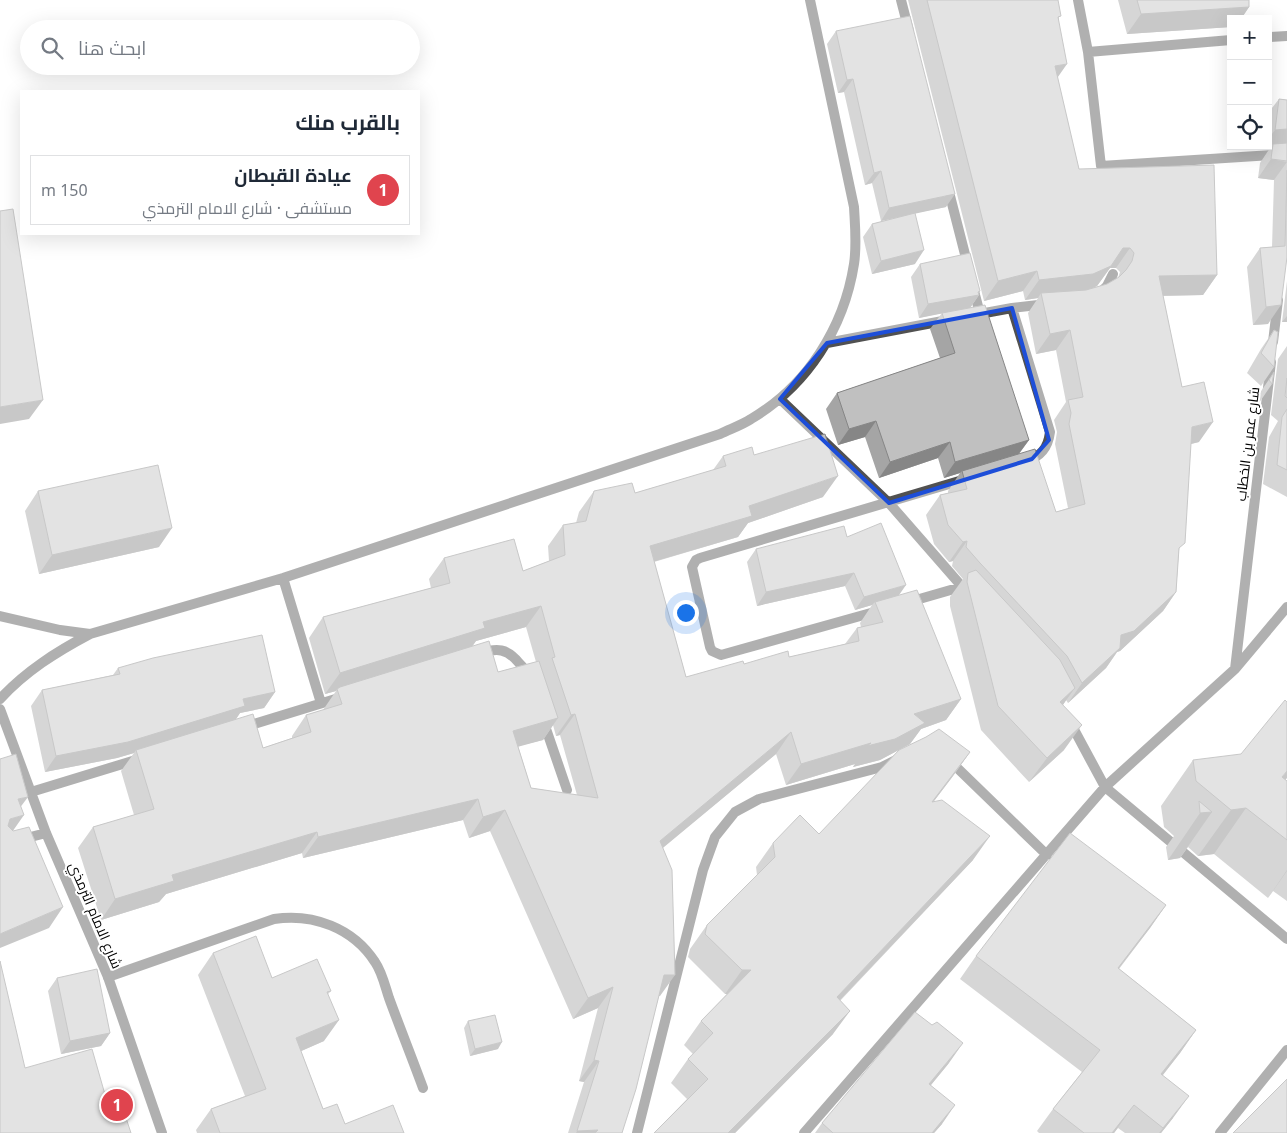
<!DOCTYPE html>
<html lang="ar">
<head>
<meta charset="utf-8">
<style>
  :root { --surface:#fff; --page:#f2f2f3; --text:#1f2937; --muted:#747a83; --line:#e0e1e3; --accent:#000 }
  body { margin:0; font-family:"Noto Sans",Cairo,sans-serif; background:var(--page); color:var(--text); direction:rtl }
  .controls { position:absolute; right:15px; top:15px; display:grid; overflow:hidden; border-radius:0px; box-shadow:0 5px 20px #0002 }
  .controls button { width:45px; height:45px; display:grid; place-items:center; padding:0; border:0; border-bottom:1px solid var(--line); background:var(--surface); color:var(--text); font:25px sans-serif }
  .you { position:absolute; left:685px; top:612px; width:18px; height:18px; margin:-12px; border:4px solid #fff; border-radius:50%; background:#1a73e8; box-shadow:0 0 0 8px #1a73e833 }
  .badge { display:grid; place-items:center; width:32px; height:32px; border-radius:50%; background:var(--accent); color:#fff; font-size:16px; font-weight:700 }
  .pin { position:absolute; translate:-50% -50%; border:2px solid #fff; box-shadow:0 1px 5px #0006 }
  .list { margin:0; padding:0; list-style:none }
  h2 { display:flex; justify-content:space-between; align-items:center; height:65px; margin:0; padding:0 20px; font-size:21px }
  h2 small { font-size:16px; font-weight:400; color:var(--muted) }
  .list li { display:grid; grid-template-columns:32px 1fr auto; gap:15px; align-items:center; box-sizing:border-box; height:70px; margin:0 10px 10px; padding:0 10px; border:1px solid var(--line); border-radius:0px }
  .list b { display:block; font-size:19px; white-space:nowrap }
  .list p { margin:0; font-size:16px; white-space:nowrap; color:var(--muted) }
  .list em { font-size:16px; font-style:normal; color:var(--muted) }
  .icon { flex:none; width:28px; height:28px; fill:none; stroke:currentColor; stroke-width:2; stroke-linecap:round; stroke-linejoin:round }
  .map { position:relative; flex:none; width:1287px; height:1133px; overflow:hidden; direction:ltr }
  .search { position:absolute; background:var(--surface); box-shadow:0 5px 20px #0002; left:20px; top:20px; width:400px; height:55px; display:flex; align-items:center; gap:12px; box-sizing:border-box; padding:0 18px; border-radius:28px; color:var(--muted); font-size:19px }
  .panel { position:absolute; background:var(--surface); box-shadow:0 5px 20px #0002; left:20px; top:90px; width:400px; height:145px; border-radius:0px; direction:rtl }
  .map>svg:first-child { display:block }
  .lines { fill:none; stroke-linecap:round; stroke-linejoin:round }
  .service { stroke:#515151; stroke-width:10 }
  .minor { stroke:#515151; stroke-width:10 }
  .wall { fill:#a5a5a5; fill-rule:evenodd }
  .shaded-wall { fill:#868686 }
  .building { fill:#c0c0c0; stroke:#868686 }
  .marked { fill:none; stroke:#1d4ed8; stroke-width:4; stroke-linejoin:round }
  .labels { text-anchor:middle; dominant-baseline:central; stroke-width:4; stroke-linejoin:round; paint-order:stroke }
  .street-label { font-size:14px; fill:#000; stroke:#fff }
</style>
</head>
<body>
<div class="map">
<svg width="1287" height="1133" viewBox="0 0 1287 1133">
  <rect width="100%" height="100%" fill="#fff"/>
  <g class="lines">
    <path class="service" d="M108 977 274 919C313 913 353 928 375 962 382 972 385 986 389 998 400 1028 412 1058 423 1088"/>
    <path class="minor" d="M901 0 909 31
      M1078 0 1088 52 1101 166 1287 154
      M1268 37 1287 36
      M1088 52 1231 40
      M948 188 968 266
      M973 287 980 314
      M1101 292 1107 286 1113 274
      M1012 308 1050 432C1048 448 1041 457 1026 461
      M974 315 1012 308 1047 304
      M1273 342 1278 300
      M827 343 948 320
      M780 399 889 503 965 590
      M283 578 321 703
      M909 602 961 587
      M878 611 721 655 712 651 710 647 692 567 696 560 700 558 966 479
      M0 616 60 630 90 634
      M480 653C497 648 507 648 519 663 523 667 526 670 528 675
      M1235 669 1271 362
      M0 699C26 671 56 652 90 634L283 578 720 434C730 429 742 425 751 419 807 386 844 328 854 264 857 245 855 226 854 207L810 0
      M0 709 46 833 108 977 162 1133
      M543 720 567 790
      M1070 722 1105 787 1287 939
      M244 727 342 697
      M949 760 1047 855
      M31 792 139 759
      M0 845 46 833
      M637 1133 703 870 715 837 735 812 759 799 882 767 896 760
      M804 1133 1105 787 1235 669 1287 607
      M1220 1133 1287 1050"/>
  </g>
  <path class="wall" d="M908 0H1058L1059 20 1057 77 1079 169 1217 275 1203 295 1163 296 1182 387 1199 442 1191 444 1179 551 1176 592 1163 611 1120 651 1117 652 1106 668 1068 703 1066 700 1063 705 1064 750 1029 782 981 730 950 606V597L963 579 952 566 953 561 949 562 934 544 926 515 940 495 948 493V491L960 473 944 478 938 458 879 478 865 437 838 445 826 409 837 393 940 358 930 329 942 313 919 318 911 277 920 264 980 291 978 293 979 295 970 308 1029 440 1019 454 1056 512 1068 508 1055 444 1057 432 1054 420 1066 402 1056 350 1036 354 1028 313 1038 298 1025 300 1023 291 984 301ZM1110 268H1116L1120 272 1118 278 1107 284 1093 288 1097 286Z
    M1118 0H1249V7L1241 19H1231V27L1127 34Z
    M836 31 946 207 915 213V264L872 274 863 237 872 224 907 215 881 221 872 183 865 185 844 92 838 93 827 44Z
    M1279 99 1287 100V257L1268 324 1253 325 1247 267 1260 248 1272 247 1274 180 1258 178 1260 163 1270 148 1262 149V146H1268V113Z
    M1287 281V322H1282Z
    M1274 330V367L1261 386 1247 373 1261 349Z
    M1287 346V497L1263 484 1269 437 1278 421 1271 415 1278 359Z
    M1274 372 1272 384 1259 403 1255 400Z
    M754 455 823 497 748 523 738 537 654 562 686 677 744 664 789 657 845 644 857 628 861 627 860 623 872 605 855 610 845 586 757 606 747 562 756 549 847 537 899 595 961 699 946 720 921 729 910 744 880 760 853 767 855 764 786 785 776 754 663 847 660 996H659L622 1133H568L584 1082 579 1081 598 1008 573 1019 490 831 469 838 463 820 303 858 302 853 166 894 159 902 101 920 78 848 93 827 134 815 121 771 134 753 117 758 45 772 31 706 42 690 113 675 118 668 275 692 264 708 240 713 236 719 263 748 292 738V736L306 715 323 710 336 691 325 694 309 638 323 617 431 588 429 579 444 558 523 571 549 561 548 546 563 525 576 523 579 512 594 491 635 493 713 470 723 456ZM526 627 536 662 498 672 472 647 476 641ZM553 725 556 736 560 735 577 795 531 788 518 746 543 740Z
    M38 491 159 547 39 574 25 511Z
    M970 752 953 776 934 801 973 860 840 1001 833 1034 735 1133H654L687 1099 671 1083 688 1059 693 1054 684 1045 701 1021 727 994H725L688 957 690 949 707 925 757 875 756 867 773 843 819 834Z
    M1193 760 1285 780 1287 781V901L1273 891 1268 898 1214 854 1198 856 1188 847 1180 858 1168 860 1166 847 1174 836 1164 827 1161 806Z
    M1166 905 1150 928 1119 969 1196 1030 1180 1053 1163 1075 1173 1118 1161 1133H1125L1118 1128 1114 1133H1039L1037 1131 1053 1109 1082 1072 960 979 976 956Z
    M213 953 272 978 331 991 328 994 324 1041 301 1051 323 1109 345 1124 404 1133H197L196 1130 211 1109 245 1096 198 975Z
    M57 978 110 1033 101 1046 61 1054 48 991Z
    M468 1021 498 1049 470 1056 464 1028Z
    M949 1063 931 1085 942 1124 934 1133H815L822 1123Z"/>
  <path class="shaded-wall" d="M1249 7 1241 19H1231V27L1127 34 1141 14Z
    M1067 64 1053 84 1055 66Z
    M853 79 844 92 838 93 847 80Z
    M1287 129V147L1273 144 1270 148 1262 149 1263 146H1268V139L1275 130Z
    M1271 159 1287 162 1274 180 1258 178Z
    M881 171 872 183 865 185 874 173Z
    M955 194 946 207 881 221 889 208Z
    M1123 248H1130L1116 268H1110L1097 286 1079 294 1041 293 1038 298 1025 300 1039 280Z
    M924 250 915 264 872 274 881 261Z
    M1037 271 1023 291 984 301 998 281Z
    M1217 275 1203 295 1145 296 1159 276Z
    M980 291 977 295H979L970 308 919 318 928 304Z
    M1281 305 1268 324 1253 325 1266 307Z
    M1287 316V322H1282Z
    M1070 330 1056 350 1036 354 1050 334Z
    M43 400 29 419 0 424V407Z
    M876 421 865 437 838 445 849 429Z
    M1213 422 1199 442 1178 447 1192 427Z
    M1029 440 1017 456 962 471 960 473 944 478 955 462Z
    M950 442 938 458 879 478 890 462Z
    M838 476 823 497 748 523 738 537 635 567 650 546 749 506Z
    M172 528 159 547 39 574 52 555Z
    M967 541 953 561 949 562 963 542Z
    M854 573 845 586 757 606 766 592Z
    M906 585 897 598 875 602 872 605 855 610 864 597Z
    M1176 592 1163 611 1120 651 1117 652 1106 668 1068 703 1082 683 1121 635Z
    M541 606 526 627 476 641 470 649 337 689 336 691 325 694 340 673 483 622Z
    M1075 688 1057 713 1060 702Z
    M275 692 264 708 240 713 234 722 136 750 134 753 117 758 45 772 56 756 243 699Z
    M961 699 946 720 921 729 910 744 880 760 853 767 855 764 786 785 801 764 914 714Z
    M575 714 560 735 556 736 571 715Z
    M558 718 543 740 499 752 513 731Z
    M1082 725 1064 750 1029 782 1047 758Z
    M791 732 776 754 646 862 660 841Z
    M970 752 953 776 915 826 932 802Z
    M1287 771V778L1256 816 1282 777Z
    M28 797 13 817 18 799Z
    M478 799 463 820 303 858 318 837Z
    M1246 808 1214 854 1198 856 1231 810Z
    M505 810 490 831 469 838 483 817Z
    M1212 812 1180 858 1168 860 1200 813Z
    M24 815 10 835 0 838 10 819Z
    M317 832 302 853 166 894 159 902 101 920 115 899 172 875Z
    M990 836 973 860 820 1021 837 997Z
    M1287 870V871L1268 898Z
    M1166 905 1150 928 1102 990 1118 968Z
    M63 907 49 928 0 948V934Z
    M742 970H751L734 994H725Z
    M664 975H675L660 996H650Z
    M613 987 598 1008 573 1019 588 998Z
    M850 1011 833 1034 735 1133H728Z
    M339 1020 324 1041 281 1060 296 1038Z
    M1196 1030 1180 1053 1146 1096 1161 1074Z
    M110 1033 101 1046 61 1054 70 1041Z
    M502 1042 498 1049 470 1056 475 1049Z
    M963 1043 949 1063 916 1103 929 1084Z
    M594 1060 599 1061 584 1082 579 1081Z
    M1189 1096 1173 1118 1161 1133H1159Z
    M955 1105 942 1124 934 1133H932Z
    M1134 1105 1114 1133H1112Z
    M598 1130 596 1133H576L577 1131Z"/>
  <path class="building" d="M927 0H1058L1061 16 1058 17 1067 64 1055 66 1079 169 1214 165 1217 275 1159 276 1182 387 1204 382 1213 422 1192 427 1185 543 1179 548 1176 592 1134 631 1121 635 1120 648 1082 683 1067 656 980 563 966 547 967 541 963 542 948 525 940 495 967 489 962 471 1035 449 1056 512 1085 504 1069 424 1071 413 1068 400 1083 397 1070 330 1050 334 1041 293 1086 290 1107 284 1119 277 1126 270 1132 261 1134 253 1130 248H1123L1111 266 1093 274 1039 280 1037 271 998 281Z
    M1137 0H1249V7L1141 14Z
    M910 16 955 194 889 208 881 171 874 173 853 79 847 80 836 31Z
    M1279 99 1287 100V129L1275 130Z
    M1287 143V161L1271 159 1273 144Z
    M1287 170V257L1281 305 1266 307 1260 248 1285 246Z
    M13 209 43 400 0 407V211Z
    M915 213 924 250 881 261 872 224Z
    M970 253 980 291 978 292 979 295 928 304 920 264Z
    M985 305 1029 440 955 462 950 442 890 462 876 421 849 429 837 393 955 353 942 313Z
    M1274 330 1278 332 1274 367 1261 353Z
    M1274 372 1272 384 1269 380Z
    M1287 378V398L1285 396Z
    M1287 409V470L1277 465 1282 417Z
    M825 434 838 476 749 506 752 516 650 546 686 677 743 661 744 664 788 651 789 657 859 641 857 628 883 622 875 602 917 590 961 699 914 714 925 723 895 739 867 746 871 743 801 764 791 732 660 841 672 870 675 975H664L636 1089 622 1133H595L598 1130 577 1131 599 1061 594 1060 613 987 588 998 505 810 483 817 478 799 318 837 317 832 172 875 174 881 115 899 93 827 154 809 136 750 253 714 263 748 311 732 306 715 342 704 337 689 340 687 489 641 498 672 539 661 558 718 513 731 531 788 598 798 575 714 571 715 552 658 555 657 541 606 483 622 485 628 340 673 323 617 450 583 444 558 514 539 523 571 565 555 563 525 586 521 594 491 632 483 635 493 726 466 723 456 752 447 754 455Z
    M158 465 172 528 52 555 38 491Z
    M881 523 906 585 864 597 854 573 766 592 756 549 844 526 847 537Z
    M976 570 1060 660 1075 688 1060 702 1082 725 1047 758 998 706 967 582 968 573Z
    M262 635 275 692 243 699 245 706 128 742 56 756 42 690 120 674 118 668 153 658Z
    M1285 700 1287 702V771L1282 777 1287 781V840L1246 808 1231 810 1196 781 1193 760 1241 754Z
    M939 729 970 752 932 802 942 800 990 836 837 997 850 1011 728 1133H654L708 1079 688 1059 713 1033 701 1021 751 970H742L705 934 707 925 775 857 773 843 800 815 819 834 899 750 926 737Z
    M16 754 28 797 18 799 24 815 10 819 8 826 13 831 29 827 63 907 0 934V759Z
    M1199 801 1212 812 1200 813Z
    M1070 833 1166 905 1118 968 1196 1030 1161 1074 1189 1096 1163 1128 1134 1105 1112 1133H1084L1053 1109 1100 1050 976 956Z
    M256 936 272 978 317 959 331 991 327 992 339 1020 296 1038 323 1109 337 1104 345 1124 393 1105 404 1133H220L211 1109 266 1089 213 953Z
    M0 961 25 1068 92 1049 110 1112 123 1109 131 1133H0Z
    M97 969 110 1033 70 1041 57 978Z
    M915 1012 932 1025 937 1022 963 1043 929 1084 955 1105 932 1133H833L822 1123Z
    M495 1015 502 1042 475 1049 468 1021Z
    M1287 1079V1133H1233Z"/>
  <path d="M0 0H1287V1133H0ZM1012 308 1049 440 1032 459 889 503 780 399 827 343Z" fill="#fff" fill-opacity=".55" fill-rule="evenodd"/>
  <path class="marked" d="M1012 308 1049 440 1032 459 889 503 780 399 827 343Z"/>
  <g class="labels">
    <g class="street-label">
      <text transform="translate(1247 444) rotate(-83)">شارع عمر بن الخطاب</text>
      <text transform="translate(96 915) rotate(67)">شارع الامام الترمذي</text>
    </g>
  </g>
</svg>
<div class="controls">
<button>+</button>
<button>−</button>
<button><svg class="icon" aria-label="locate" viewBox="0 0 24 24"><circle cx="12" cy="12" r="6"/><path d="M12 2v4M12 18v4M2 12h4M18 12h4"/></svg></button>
</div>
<div class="you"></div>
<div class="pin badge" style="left:117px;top:1105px;background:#e0444e">1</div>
<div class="search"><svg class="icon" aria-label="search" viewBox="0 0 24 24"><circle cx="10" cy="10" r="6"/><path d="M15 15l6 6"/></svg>ابحث هنا</div>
<section class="panel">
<h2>بالقرب منك<small></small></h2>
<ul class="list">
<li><span class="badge" style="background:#e0444e">1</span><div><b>عيادة القبطان</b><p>مستشفى · شارع الامام الترمذي</p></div><em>150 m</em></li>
</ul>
</section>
</div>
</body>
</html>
